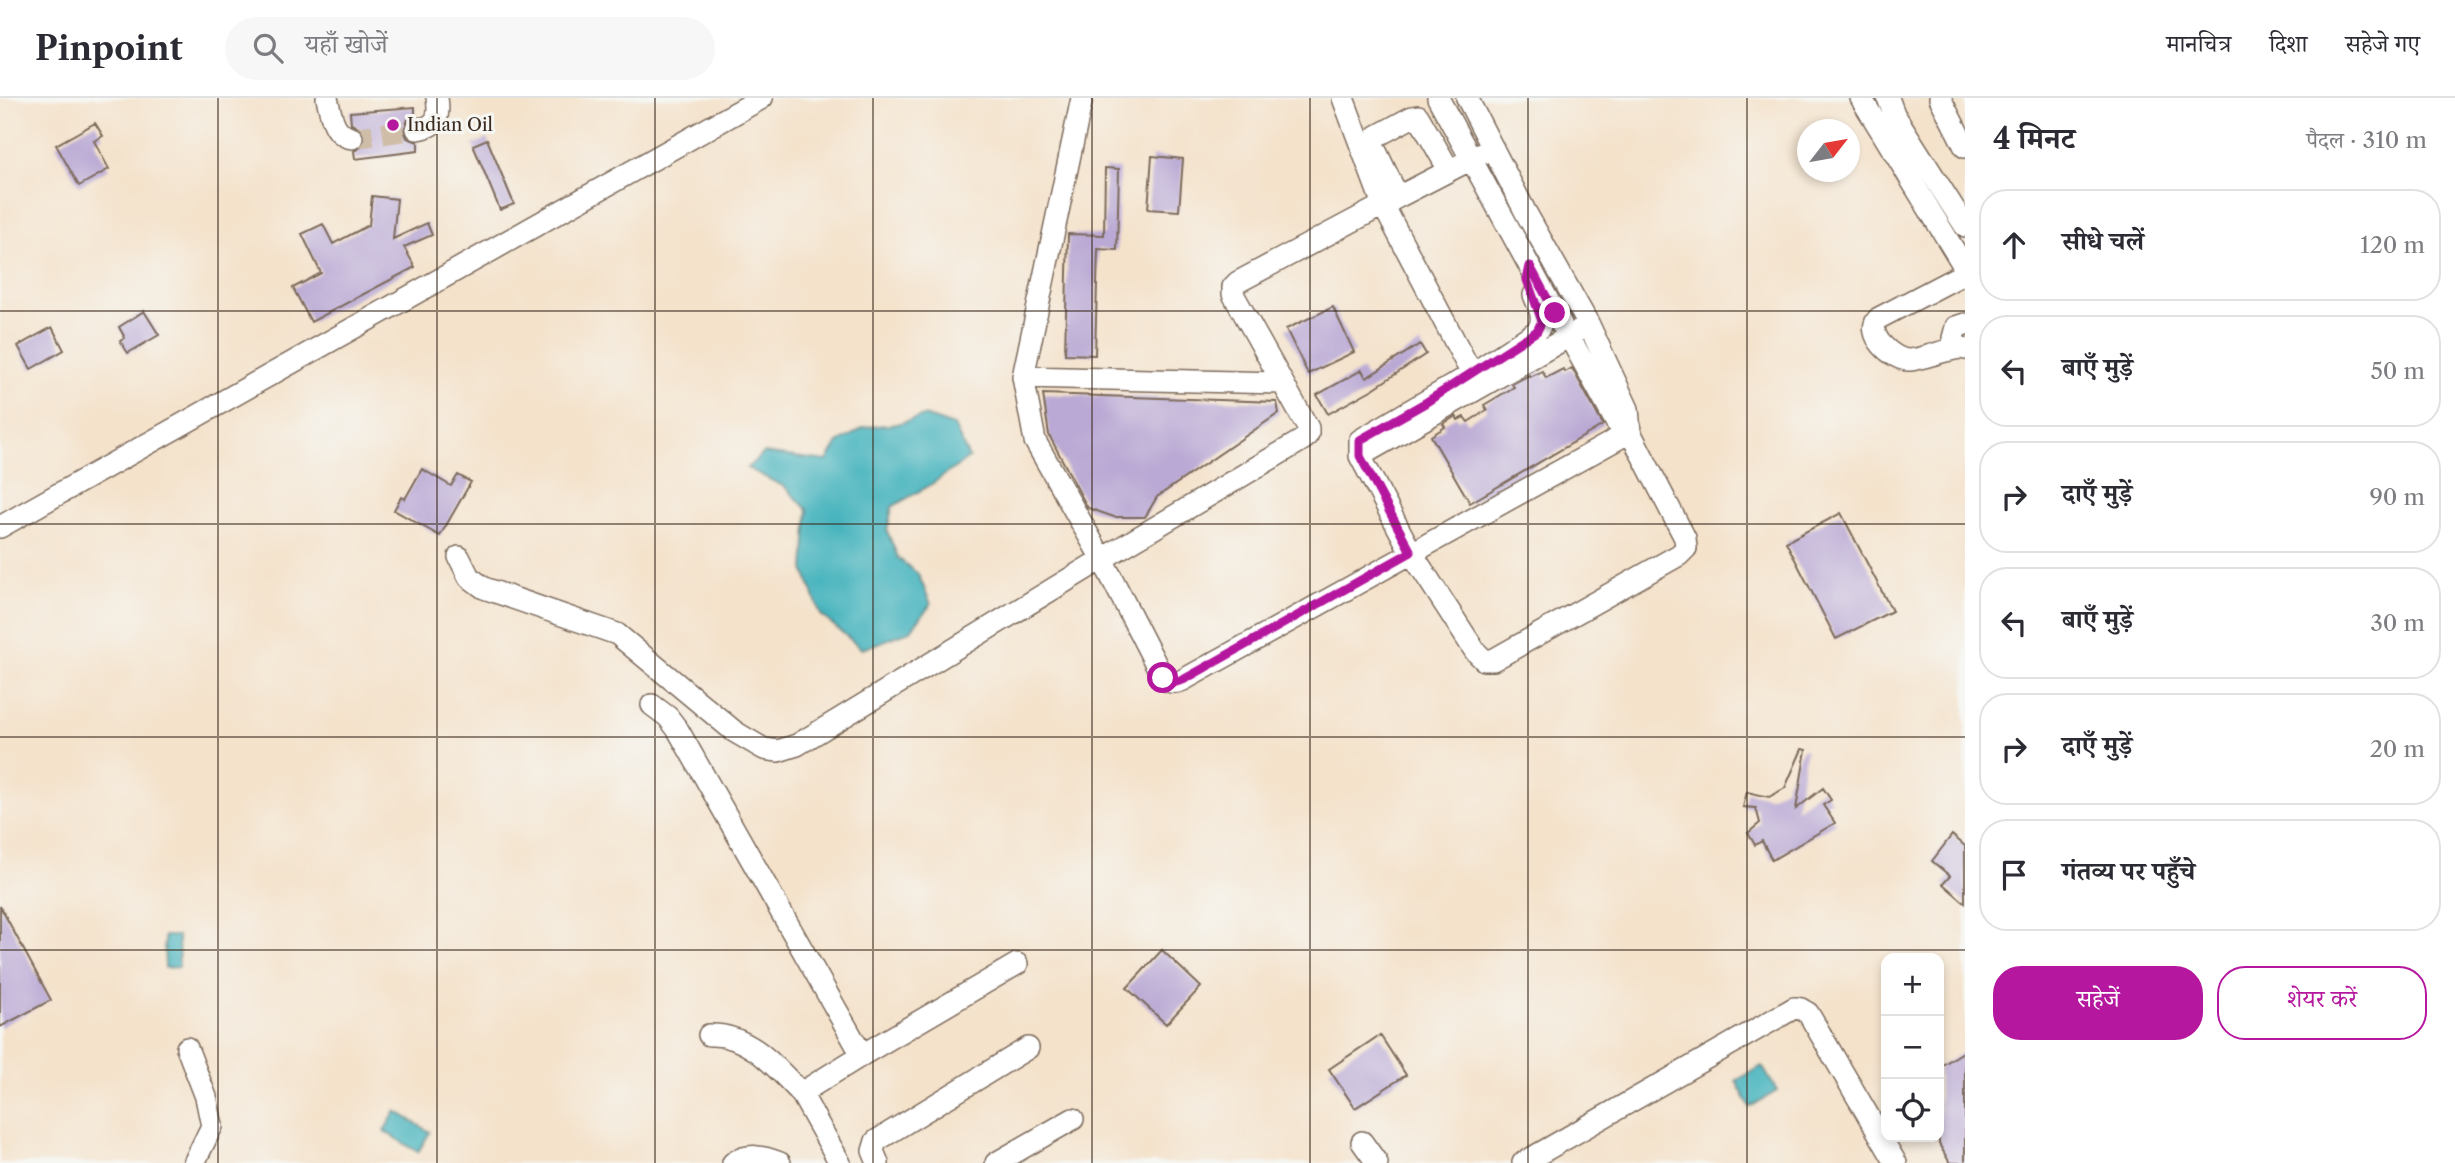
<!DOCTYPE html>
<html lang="hi">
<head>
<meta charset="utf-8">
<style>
  :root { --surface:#fff; --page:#f7f7f7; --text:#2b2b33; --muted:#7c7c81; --line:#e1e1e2; --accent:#b5179e }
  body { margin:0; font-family:"Libre Caslon Text","Noto Serif Devanagari",serif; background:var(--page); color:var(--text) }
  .controls { position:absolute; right:21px; bottom:21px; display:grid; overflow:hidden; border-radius:14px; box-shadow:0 4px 10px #0003 }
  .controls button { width:63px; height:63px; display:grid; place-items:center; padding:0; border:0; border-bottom:2px solid var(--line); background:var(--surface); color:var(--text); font:35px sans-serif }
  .compass { position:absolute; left:1797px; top:21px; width:63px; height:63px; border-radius:50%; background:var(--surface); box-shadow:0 4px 10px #0003; rotate:59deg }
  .stop { position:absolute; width:21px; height:21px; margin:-16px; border:5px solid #b5179e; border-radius:50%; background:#fff }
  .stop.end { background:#b5179e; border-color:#fff; box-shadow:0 2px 7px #0008 }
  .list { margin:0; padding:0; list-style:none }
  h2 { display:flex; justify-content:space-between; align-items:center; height:91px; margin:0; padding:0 28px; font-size:30px }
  h2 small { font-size:23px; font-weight:400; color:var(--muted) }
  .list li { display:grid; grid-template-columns:46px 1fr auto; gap:21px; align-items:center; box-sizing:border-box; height:112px; margin:0 14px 14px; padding:0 14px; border:2px solid var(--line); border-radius:28px }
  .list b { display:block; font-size:26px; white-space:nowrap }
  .list em { font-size:23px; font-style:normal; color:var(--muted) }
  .actions { display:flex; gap:14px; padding:21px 28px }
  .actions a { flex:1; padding:16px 0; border:2px solid var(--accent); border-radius:28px; text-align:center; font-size:24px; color:var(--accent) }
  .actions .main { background:var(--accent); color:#fff }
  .icon { flex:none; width:38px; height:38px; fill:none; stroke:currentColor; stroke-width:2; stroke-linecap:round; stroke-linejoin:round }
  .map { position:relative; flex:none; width:1965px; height:1065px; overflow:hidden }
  header { display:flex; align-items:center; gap:42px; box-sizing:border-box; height:98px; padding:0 35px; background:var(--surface); border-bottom:2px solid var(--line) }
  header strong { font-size:33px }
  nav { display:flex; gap:38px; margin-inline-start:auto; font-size:24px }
  .search { width:490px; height:63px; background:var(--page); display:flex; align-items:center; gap:18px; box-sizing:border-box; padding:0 24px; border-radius:38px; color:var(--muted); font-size:26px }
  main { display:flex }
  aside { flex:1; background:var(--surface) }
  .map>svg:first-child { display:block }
  .water { fill:#44b3bd; stroke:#406e6e; stroke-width:2 }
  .building { fill:#baa9d4 }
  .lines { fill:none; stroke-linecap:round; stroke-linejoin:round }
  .minor-tunnel { stroke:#cfbda8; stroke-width:21; stroke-dasharray:21 10; stroke-linecap:butt }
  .minor-casing { stroke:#7c6a5b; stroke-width:24 }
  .minor { stroke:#fff; stroke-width:21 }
  .route { stroke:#b5179e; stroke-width:9 }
  .grid { fill:none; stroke:#3b2a1e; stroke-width:2; stroke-opacity:0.55 }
  .poi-dot { fill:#b5179e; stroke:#f6f6f2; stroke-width:2.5 }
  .labels { text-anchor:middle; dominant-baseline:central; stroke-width:6; stroke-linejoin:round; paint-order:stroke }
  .poi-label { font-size:18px; fill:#3b2a1e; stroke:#f6f6f2; text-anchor:start }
</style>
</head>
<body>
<header>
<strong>Pinpoint</strong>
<div class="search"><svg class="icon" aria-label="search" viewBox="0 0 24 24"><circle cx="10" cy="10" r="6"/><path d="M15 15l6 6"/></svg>यहाँ खोजें</div>
<nav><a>मानचित्र</a><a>दिशा</a><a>सहेजे गए</a></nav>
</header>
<main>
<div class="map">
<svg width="1965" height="1065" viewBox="0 0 1965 1065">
  <rect width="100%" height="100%" fill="#f6f6f2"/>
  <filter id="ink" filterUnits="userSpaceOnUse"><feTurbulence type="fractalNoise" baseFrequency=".0143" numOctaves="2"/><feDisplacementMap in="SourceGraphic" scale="14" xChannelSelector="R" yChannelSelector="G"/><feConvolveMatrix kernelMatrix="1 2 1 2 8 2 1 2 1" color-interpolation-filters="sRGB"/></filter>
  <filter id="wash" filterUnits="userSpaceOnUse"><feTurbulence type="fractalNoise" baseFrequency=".00686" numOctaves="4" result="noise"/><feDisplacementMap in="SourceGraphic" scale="28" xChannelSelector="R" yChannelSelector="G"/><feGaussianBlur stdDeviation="1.57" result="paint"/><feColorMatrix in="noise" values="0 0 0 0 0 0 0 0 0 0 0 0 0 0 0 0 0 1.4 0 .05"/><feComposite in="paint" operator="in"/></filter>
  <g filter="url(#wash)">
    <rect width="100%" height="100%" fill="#f4e2cb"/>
    <path class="water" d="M924 318 954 328 969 360 930 387 892 409 887 433 898 460 918 476 931 506 910 533 862 551 821 517 804 471 808 412 785 389 747 370 764 355 827 363 838 345 865 329 897 326Z
      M164 838H178L179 869 165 870Z
      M1762 968 1777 993 1750 1009 1736 983Z
      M396 1013 430 1034 418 1054 384 1033Z"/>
    <g id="blocks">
      <path class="building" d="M415 9V18L408 21 404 32 407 40 418 44V53L355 61 354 53 361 49 365 38 361 31 351 26 350 14Z
        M95 25 103 38 94 43 109 71 79 88 56 47Z
        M487 41 514 106 500 112 473 47Z
        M1152 58 1183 61 1179 113 1148 111Z
        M1105 70 1119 71 1117 152 1098 151 1095 257 1065 256 1068 136 1104 137Z
        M372 98 397 101 393 141 427 125 432 137 404 149 415 169 311 224 293 190 321 175 302 136 323 126 333 146 369 127Z
        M1333 209 1354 254 1308 276 1286 231Z
        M144 213 159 237 128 255 120 243 125 240 119 229Z
        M52 229 64 252 31 271 18 248Z
        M1420 246 1426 256 1373 291 1328 316 1317 297 1362 272 1366 280Z
        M1572 270 1603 327 1470 405 1431 338 1445 329 1443 326 1456 318 1458 322 1464 319 1468 324 1487 312 1484 307 1514 289 1512 286 1529 277 1530 279 1542 273 1546 280 1563 271 1565 274Z
        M1043 296 1277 304 1279 315 1157 399 1145 419H1114L1088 410 1085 405 1049 337Z
        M422 371 451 388 458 377 471 384 440 438 394 412 401 399 405 401Z
        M1841 415 1892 513 1836 541 1786 444Z
        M1802 651 1806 652 1796 711 1823 690 1831 702 1823 707 1835 725 1772 762 1762 743 1755 747 1748 735 1760 725 1756 710 1743 709 1747 694 1769 699 1785 690Z
        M1952 737 1965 748V805L1943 786 1950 778 1932 763Z
        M0 808 51 902 0 929Z
        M1162 852 1201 889 1166 926 1127 890Z
        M1380 937 1406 977 1355 1010 1329 971Z
        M1965 953V1065H1950L1939 1046V969Z"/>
    </g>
  </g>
  <g filter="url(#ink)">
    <use href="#blocks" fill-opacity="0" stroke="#7c6a5b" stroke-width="2"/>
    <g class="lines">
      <path class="minor-tunnel" d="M352 40 417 31"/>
      <g class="minor-casing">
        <path id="minor" d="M327 0C331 16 333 37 352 40
          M1082 0 1023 279 1035 343 1102 461 1163 580C1170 585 1175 586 1183 582L1630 334
          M1343 0 1383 107 1472 276 1360 342V358
          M1438 0 1561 226
          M1467 0 1526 115 1589 227 1628 311 1630 334 1685 440 1686 450 1679 457 1493 562H1484L1475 553 1411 454 1360 358 1589 227
          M1861 0 1965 170
          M1888 0 1894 16 1965 128
          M1940 0 1965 49
          M417 31C437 29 440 19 437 0
          M1449 72 1418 18 1412 19 1377 38 1374 43V49L1398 99 1493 50
          M1965 226 1956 229 1953 240 1957 248 1965 251
          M1575 249 1616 324 1629 332
          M1960 250C1943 252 1926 260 1910 262 1893 263 1863 235 1879 220L1965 175
          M1472 276 1537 233C1546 222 1539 209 1534 197
          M1023 279 1282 285
          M0 429 762 0
          M459 459 469 479 484 490 617 536 735 634 764 651 778 653 797 647 1102 461 1304 341 1308 336V330L1233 196V189L1238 184 1398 99
          M652 607 668 619 678 632 862 957 801 995 840 1065
          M709 937C748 935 776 969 801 995
          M187 950 206 999 212 1028 194 1065
          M862 957 1017 866
          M1362 1044 1377 1065
          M733 1065C748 1055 763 1058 780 1065
          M878 1065 873 1053 876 1043 1028 950
          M996 1065 1073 1021
          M1523 1065 1794 910 1801 911 1808 915 1896 1065"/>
      </g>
      <use href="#minor" class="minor"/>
    </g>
  </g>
  <g class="lines" filter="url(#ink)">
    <path class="route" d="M1163 580 1173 585 1183 582 1411 454 1360 358V342L1425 305 1537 233 1542 223 1527 182 1530 168 1555 215"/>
  </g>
  <path class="grid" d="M218 0V1065M437 0V1065M655 0V1065M873 0V1065M1092 0V1065M1310 0V1065M1528 0V1065M1747 0V1065M0 213H1965M0 426H1965M0 639H1965M0 852H1965"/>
  <circle class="poi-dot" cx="393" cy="27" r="7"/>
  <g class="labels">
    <g class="poi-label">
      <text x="407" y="27">Indian Oil</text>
    </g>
  </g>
</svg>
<div class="controls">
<button>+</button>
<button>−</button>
<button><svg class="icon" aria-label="locate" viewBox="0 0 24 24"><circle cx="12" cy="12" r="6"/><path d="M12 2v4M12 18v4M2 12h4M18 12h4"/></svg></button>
</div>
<svg class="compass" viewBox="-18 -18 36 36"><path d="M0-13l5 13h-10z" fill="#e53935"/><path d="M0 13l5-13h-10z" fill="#7c7c81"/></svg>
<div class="stop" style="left:1163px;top:580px"></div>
<div class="stop end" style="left:1555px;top:215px"></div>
</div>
<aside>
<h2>4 मिनट<small>पैदल · 310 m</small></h2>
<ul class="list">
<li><svg class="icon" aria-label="ahead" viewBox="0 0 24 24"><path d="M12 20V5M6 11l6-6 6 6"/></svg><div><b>सीधे चलें</b></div><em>120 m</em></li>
<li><svg class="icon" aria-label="left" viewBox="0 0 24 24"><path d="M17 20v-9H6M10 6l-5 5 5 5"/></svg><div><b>बाएँ मुड़ें</b></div><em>50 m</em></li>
<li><svg class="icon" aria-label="right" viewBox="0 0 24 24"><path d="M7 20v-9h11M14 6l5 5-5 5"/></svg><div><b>दाएँ मुड़ें</b></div><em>90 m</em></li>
<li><svg class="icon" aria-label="left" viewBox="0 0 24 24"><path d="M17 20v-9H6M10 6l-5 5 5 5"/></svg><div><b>बाएँ मुड़ें</b></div><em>30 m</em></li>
<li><svg class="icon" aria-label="right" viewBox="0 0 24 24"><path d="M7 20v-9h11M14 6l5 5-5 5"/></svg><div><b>दाएँ मुड़ें</b></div><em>20 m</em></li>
<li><svg class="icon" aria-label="arrive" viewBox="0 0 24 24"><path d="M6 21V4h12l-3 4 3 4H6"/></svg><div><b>गंतव्य पर पहुँचे</b></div></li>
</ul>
<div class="actions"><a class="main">सहेजें</a><a>शेयर करें</a></div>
</aside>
</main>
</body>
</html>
